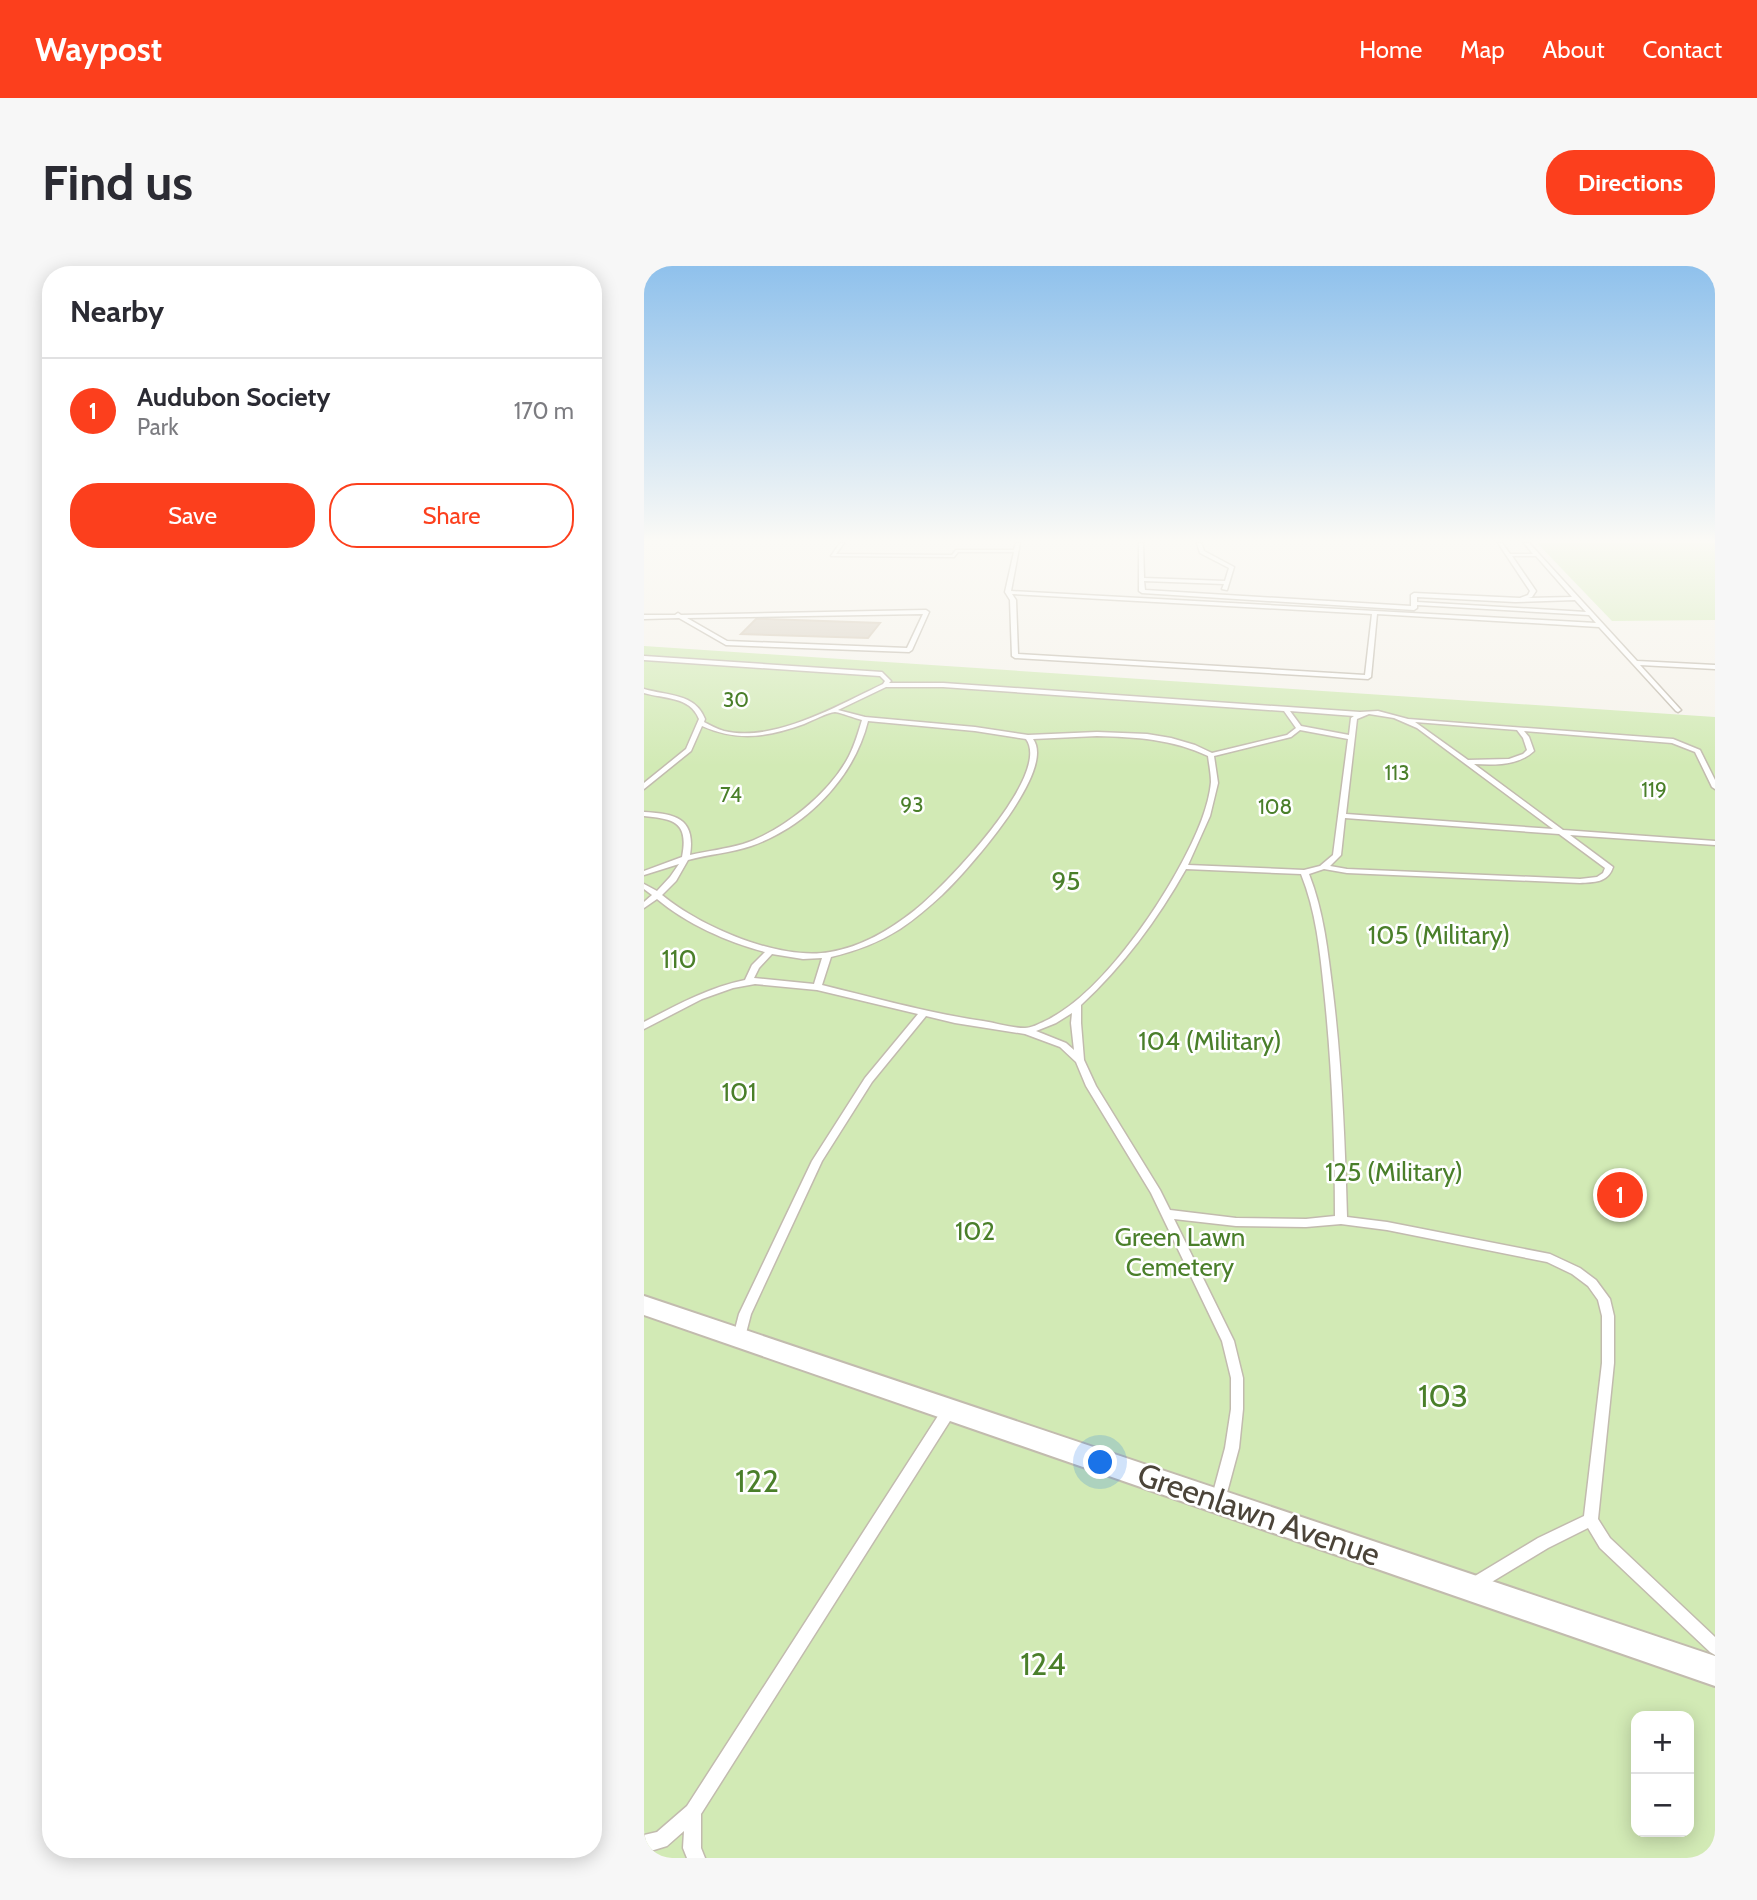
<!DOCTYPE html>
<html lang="en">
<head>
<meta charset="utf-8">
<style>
  :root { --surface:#fff; --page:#f7f7f7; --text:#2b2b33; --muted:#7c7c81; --line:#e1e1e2; --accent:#fc3f1d }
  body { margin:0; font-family:Cabin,sans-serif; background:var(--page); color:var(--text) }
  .controls { position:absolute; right:21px; bottom:21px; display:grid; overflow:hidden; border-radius:14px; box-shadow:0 4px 18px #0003 }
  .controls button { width:63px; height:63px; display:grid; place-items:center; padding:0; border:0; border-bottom:2px solid var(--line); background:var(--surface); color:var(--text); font:35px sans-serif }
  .you { position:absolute; left:457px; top:1197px; width:24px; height:24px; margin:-18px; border:5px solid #fff; border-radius:50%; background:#1a73e8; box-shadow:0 0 0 10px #1a73e833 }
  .badge { display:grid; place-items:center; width:46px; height:46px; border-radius:50%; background:var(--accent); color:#fff; font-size:23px; font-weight:700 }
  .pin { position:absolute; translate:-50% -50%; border:4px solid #fff; box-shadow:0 2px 7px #0006 }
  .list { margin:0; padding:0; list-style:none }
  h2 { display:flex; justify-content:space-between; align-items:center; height:91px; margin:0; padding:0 28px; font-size:30px }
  h2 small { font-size:23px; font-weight:400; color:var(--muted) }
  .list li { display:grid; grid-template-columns:46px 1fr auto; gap:21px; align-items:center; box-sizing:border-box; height:105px; padding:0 28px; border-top:2px solid var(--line) }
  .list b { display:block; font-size:26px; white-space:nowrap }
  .list p { margin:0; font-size:23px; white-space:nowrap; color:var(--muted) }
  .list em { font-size:23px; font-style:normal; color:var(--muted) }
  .actions { display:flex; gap:14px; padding:21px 28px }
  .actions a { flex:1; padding:16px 0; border:2px solid var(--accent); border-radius:28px; text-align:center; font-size:24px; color:var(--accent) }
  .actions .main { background:var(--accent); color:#fff }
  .map { position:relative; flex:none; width:1071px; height:1592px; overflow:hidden; border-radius:28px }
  header { display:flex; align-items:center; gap:42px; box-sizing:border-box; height:98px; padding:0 35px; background:var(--accent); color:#fff }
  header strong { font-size:33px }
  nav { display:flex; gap:38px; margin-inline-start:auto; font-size:24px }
  .intro { display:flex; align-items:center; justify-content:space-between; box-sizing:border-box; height:168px; padding:0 42px }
  h1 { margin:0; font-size:49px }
  .button { padding:18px 32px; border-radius:28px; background:var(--accent); color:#fff; font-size:24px; font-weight:700 }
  main { display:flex; gap:42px; padding:0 42px }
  aside { flex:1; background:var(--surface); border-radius:28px; box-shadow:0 4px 18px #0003 }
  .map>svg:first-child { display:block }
  .green { fill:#d2eab5; fill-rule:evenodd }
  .building { fill:#d8cfc1; stroke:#d3c7b4; stroke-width:2 }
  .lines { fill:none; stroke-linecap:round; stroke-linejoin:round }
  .lane-casing { stroke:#c2bbae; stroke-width:3 }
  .street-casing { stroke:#c2bbae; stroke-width:4 }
  .lane { fill:#fff; fill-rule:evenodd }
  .street { fill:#fff; fill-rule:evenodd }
  .labels { text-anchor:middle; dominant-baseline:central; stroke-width:5; stroke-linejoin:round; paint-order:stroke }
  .far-park-label { font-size:21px; fill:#4a7f2a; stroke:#fff }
  .park-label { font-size:26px; fill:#4a7f2a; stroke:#fff }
  .near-park-label { font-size:32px; fill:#4a7f2a; stroke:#fff }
  .near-street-label { font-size:32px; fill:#4b4439; stroke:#fff }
</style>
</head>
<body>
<header>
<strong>Waypost</strong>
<nav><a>Home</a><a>Map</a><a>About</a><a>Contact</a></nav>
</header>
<div class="intro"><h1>Find us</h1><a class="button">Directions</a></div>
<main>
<aside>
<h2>Nearby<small></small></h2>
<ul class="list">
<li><span class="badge">1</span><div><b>Audubon Society</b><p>Park</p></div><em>170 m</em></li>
</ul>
<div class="actions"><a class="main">Save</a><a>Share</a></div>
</aside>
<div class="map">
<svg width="1071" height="1592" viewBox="0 0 1071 1592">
  <rect width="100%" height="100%" fill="#f6f3ec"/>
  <path class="green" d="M893 277H1071V354L968 355Z
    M0 380 1071 451V1592H0ZM992 1450H1045V1566H992Z"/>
  <path class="building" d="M112 353H122L236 357 224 372 97 368Z"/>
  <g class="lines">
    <g class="lane-casing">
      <path id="lane" d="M196 277H200L192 288 308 289 312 284H370L372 277H376L367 325 952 357 945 349 773 339V342L770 344 498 327 495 325V277H499L500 312 581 315 585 302 556 287 553 277H557L560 285 590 301 583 324 578 323 580 318 500 315 501 324 767 340V329L770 327 876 332 884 329 886 325 854 277H858L866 288H889L880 277H885L993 395 1071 399V403L996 399 1036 443 1037 444 1034 446 1032 445 955 361 733 348 727 411 724 413 371 392 368 390 366 334 361 326 370 286H314L310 291 187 290ZM868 290H892L928 331 884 332 888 331 892 325ZM368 328 728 348 721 409 374 388 372 334ZM773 331 871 336 931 334 942 346 773 336Z
        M282 344 285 346 268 384 265 386 82 379 35 352 0 353V349H31L34 347 37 349ZM279 348 263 382 83 375 43 352Z
        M0 390 238 406 247 415 245 417H299L716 446 734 445 764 453 1029 473 1056 484 1071 514V523L1068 521 1051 486 1028 477 880 465 885 471 890 485C874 500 850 499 830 498L919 564 1071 575V579L926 569 969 601C964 617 950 616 936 617L703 607 680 603 665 608C680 646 684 687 689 727 698 801 701 876 703 951L743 956 906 988 936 1002 952 1014 966 1033 970 1050V1097L954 1253 966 1272 1071 1371V1389L1066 1386 956 1282 944 1262 904 1282 836 1323 831 1325 826 1323 824 1318 826 1313 894 1272 940 1250 958 1097V1050L954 1034 944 1020 928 1008 903 996 743 964 697 958 662 961 592 960 530 953 590 1075 599 1112V1143L595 1182 581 1234 579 1238 574 1240 569 1238 567 1234 581 1182 587 1143V1112L578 1075 507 927 442 820 432 796 416 781 381 768 311 757 282 750 228 816 178 895 107 1048 101 1071 99 1074 95 1076 91 1074 89 1071 95 1048 168 895 221 812 274 748 173 724 111 718 89 722 58 733 0 763V756C33 739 63 722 101 714L108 699 121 686C83 676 43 658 13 633L0 642V636L8 629 0 623V618L13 625 26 611 35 598 0 609V605L38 591C45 556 30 553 0 550V546C30 548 52 551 46 589 64 585 82 583 99 578 139 565 186 527 205 490 211 478 214 467 218 454 209 452 199 447 191 446 184 446 168 455 160 458 124 471 94 476 58 460L47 485 0 523V517L42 483 55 453C46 430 20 433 0 427V423C24 430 51 427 61 453L60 456C66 459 73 463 80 465 130 477 195 439 239 418L241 415 236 410 0 394ZM242 421H299L640 445 652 462 643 469 568 487 551 479 527 472 503 468 453 466 384 469 331 461 221 451 194 444ZM646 445 710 450 707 452 705 469 657 460ZM725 448 750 452 773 462 909 563 702 548 713 453ZM224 455 331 465 382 473C409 509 299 622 271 644 246 664 217 681 186 686 135 695 57 661 18 629L32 615 44 594C65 588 87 587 107 580 162 561 210 512 224 455ZM771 456 873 464 879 472 883 484 879 488 865 493 824 494ZM656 464 704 473 689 589 676 600 660 604 544 599 566 550 574 517 570 490 647 471ZM453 470C492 471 528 473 564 490 565 498 567 508 567 516 566 528 562 542 558 553 535 615 462 727 401 755 395 758 387 762 381 762 367 762 352 757 339 755 285 747 231 732 178 719L187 691C212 685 234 677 256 663 271 653 285 641 298 629 322 606 413 505 389 473ZM701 552 915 568 961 602 959 607 953 611 936 613 703 603 686 600 697 589ZM542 603 657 608C672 645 676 685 680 724 688 799 691 875 691 950L662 953 592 952 526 944 516 924 452 820 440 794 437 757V739C479 700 514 653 542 603ZM128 688 159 693 178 692 170 718 110 712 115 702ZM428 747 427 757 430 784 422 777 392 765 412 757Z
        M306 1138 311 1139 312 1143 311 1147 57 1548V1582L61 1592H43L39 1582 40 1565 23 1580 0 1587V1569L13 1566 43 1540 301 1139Z"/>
    </g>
    <g class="street-casing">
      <path id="street" d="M0 1030 1071 1390V1420L0 1049Z"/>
    </g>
    <use href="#lane" class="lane"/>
    <use href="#street" class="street"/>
  </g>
  <linearGradient id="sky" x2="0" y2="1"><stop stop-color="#8fc1ec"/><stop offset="0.55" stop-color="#fbfaf6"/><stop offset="1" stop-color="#fbfaf6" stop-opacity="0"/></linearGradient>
  <rect width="1071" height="500" fill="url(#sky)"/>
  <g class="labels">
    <g class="far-park-label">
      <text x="92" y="433">30</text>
      <text x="753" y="506">113</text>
      <text x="1010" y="523">119</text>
      <text x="87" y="528">74</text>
      <text x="268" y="538">93</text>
      <text x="631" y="540">108</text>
    </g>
    <g class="park-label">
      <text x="422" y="615">95</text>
      <text x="795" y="669">105 (Military)</text>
      <text x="35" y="693">110</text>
      <text x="566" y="775">104 (Military)</text>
      <text x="95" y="826">101</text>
      <text x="750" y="906">125 (Military)</text>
      <text x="331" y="965">102</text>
      <text x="536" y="971">Green Lawn<tspan x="536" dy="30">Cemetery</tspan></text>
    </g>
    <g class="near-park-label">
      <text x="799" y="1129">103</text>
      <text x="113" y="1214">122</text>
      <text x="399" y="1397">124</text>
    </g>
    <g class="near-street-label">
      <text transform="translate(615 1248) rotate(19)">Greenlawn Avenue</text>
    </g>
  </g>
</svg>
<div class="controls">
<button>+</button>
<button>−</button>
</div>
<div class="you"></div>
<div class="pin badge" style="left:976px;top:929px">1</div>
</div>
</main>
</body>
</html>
